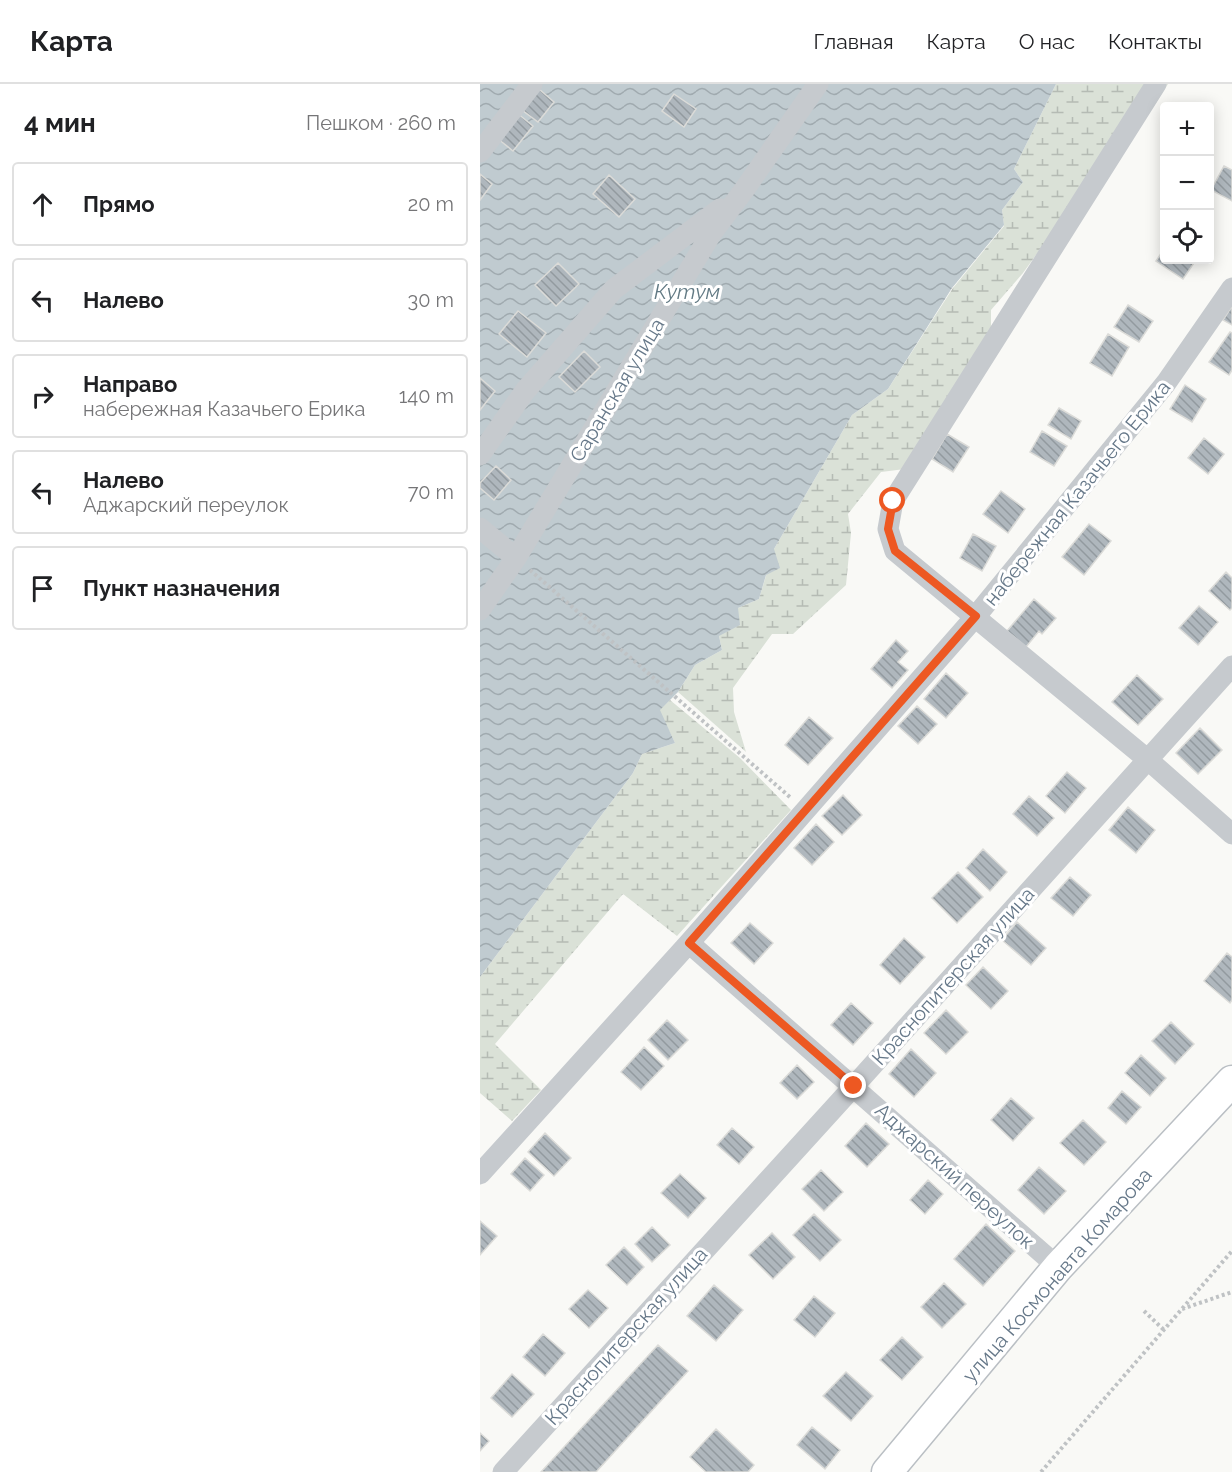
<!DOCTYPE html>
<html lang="ru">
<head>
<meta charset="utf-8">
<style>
  :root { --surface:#fff; --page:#f2f2f2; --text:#202124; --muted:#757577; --line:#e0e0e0 }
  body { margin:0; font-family:Raleway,sans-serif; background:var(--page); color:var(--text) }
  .controls { position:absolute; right:18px; top:18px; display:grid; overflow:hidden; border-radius:6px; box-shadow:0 3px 15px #0003 }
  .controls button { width:54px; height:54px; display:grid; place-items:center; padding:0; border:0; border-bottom:2px solid var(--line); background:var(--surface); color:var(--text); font:30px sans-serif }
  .stop { position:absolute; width:18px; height:18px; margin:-14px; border:4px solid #ed5822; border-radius:50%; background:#fff }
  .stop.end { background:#ed5822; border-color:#fff; box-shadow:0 2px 6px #0008 }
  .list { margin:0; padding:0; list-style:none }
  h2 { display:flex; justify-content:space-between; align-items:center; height:78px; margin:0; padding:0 24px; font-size:26px }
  h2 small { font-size:20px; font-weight:400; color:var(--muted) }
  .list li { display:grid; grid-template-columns:39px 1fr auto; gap:18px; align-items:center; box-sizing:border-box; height:84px; margin:0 12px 12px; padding:0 12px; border:2px solid var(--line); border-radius:6px }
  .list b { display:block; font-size:22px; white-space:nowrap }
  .list p { margin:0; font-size:20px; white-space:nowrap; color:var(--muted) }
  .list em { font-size:20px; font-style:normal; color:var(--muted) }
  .icon { flex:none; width:33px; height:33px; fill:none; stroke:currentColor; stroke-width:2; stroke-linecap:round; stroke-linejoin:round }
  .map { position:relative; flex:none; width:752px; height:1388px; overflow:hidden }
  header { display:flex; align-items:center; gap:36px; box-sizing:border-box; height:84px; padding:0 30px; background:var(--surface); border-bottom:2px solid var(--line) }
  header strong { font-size:28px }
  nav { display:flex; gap:33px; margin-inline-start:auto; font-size:21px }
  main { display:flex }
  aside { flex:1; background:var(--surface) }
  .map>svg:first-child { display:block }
  .wetland { fill:url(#wetland-marsh) }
  .water { fill:url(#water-waves) }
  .building { fill:url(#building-back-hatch); stroke:#dbdbd8; stroke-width:1.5 }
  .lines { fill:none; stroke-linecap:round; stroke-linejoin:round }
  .secondary-casing { stroke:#babfc4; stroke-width:33 }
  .path { stroke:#bfc2c4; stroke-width:4; stroke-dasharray:3 3; stroke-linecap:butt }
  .minor { stroke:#c6cace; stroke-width:21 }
  .secondary { stroke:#fff; stroke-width:30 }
  .route { stroke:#ed5822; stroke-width:8 }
  .labels { text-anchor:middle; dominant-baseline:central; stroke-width:6; stroke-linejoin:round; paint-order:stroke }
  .street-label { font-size:20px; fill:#667889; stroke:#fff }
  .water-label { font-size:21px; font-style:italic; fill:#627a84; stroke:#fff }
</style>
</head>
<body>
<header>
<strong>Карта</strong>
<nav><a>Главная</a><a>Карта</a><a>О нас</a><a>Контакты</a></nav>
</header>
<main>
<aside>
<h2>4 мин<small>Пешком · 260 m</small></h2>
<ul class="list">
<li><svg class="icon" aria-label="ahead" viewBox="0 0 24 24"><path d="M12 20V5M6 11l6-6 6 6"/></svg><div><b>Прямо</b></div><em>20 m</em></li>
<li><svg class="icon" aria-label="left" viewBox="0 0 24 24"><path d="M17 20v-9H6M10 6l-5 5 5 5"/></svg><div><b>Налево</b></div><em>30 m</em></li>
<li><svg class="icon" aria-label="right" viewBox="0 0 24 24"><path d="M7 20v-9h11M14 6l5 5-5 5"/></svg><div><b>Направо</b><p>набережная Казачьего Ерика</p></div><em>140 m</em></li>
<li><svg class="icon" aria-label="left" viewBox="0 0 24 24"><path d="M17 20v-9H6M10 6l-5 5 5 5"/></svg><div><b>Налево</b><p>Аджарский переулок</p></div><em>70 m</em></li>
<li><svg class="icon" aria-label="arrive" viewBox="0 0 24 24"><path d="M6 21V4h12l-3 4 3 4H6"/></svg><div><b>Пункт назначения</b></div></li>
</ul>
</aside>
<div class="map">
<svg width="752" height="1388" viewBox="0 0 752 1388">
  <defs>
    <pattern id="wetland-marsh" width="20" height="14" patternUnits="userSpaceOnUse" patternTransform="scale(1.5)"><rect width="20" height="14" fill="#dae1d7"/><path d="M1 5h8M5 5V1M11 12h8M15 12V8" fill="none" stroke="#b5bbb4"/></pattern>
    <pattern id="water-waves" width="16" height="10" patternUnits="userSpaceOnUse" patternTransform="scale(1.5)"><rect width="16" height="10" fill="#c0cbd0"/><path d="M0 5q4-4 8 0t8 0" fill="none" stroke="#a0aaaf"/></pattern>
    <pattern id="building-back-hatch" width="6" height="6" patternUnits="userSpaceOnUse" patternTransform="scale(1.5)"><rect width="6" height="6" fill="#afb7bd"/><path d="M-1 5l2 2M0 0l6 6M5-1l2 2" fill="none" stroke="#929a9f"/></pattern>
  </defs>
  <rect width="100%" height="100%" fill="#f9f9f6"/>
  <path class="wetland" d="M576 0H688L641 73 594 118 543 189 511 226V249L425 385 401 388 368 430 371 449 366 501 313 550H292L253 604 254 628 266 668 198 608 215 581 242 566 239 552 258 524 279 515 294 465 372 331 408 305 473 204 524 142 522 126 543 98 534 85Z
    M190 616 260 674 311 726 197 852 143 810 15 960 61 1006 32 1037 0 1009V893L153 689 162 670 195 659 179 626Z"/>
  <path class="water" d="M0 0H576L534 85 543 98 522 126 524 141 472 204 408 305 372 331 294 465 300 484 286 491 279 515 258 524 260 541 239 552 242 566 215 581 198 608 180 626 195 659 162 670 153 689 0 893Z"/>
  <path class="building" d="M59 5 74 18 58 38 42 26Z
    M194 10 216 25 204 43 182 27Z
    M37 29 53 42 33 67 17 54Z
    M744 82 752 86V117L731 106Z
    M0 90 12 100 0 116Z
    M129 91 155 115 139 133 113 110Z
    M684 165V176H716L703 195 676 177Z
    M78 179 99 200 76 222 55 201Z
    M648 221 673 237 659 258 634 243Z
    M752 222V241L743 236Z
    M38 227 66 249 47 273 19 250Z
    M750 248 752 249V286L749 291 729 278Z
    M628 250 649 263 632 292 610 279Z
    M104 267 120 283 95 308 79 293Z
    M0 294 15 307 0 326Z
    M705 301 726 315 712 338 690 325Z
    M579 324 601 337 591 355 568 341Z
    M562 347 587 362 574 382 550 368Z
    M467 350 489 363 473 388 452 375Z
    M724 354 744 370 728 390 708 374Z
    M16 382 31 396 14 416 0 404V399Z
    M521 407 545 425 528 449 503 430Z
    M609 440 631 457 604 491 582 473Z
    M493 450 516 462 502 487 480 474Z
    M746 488 752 494V524L750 526 729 507Z
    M554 515 576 534 562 550 559 547 546 563 527 547Z
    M719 522 738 538 718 561 699 544Z
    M416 556 428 567 418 578 428 586 412 604 391 585Z
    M466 589 488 609 466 634 444 615Z
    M657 591 683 615 658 641 632 618Z
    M437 622 457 640 438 660 418 642Z
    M329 633 353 654 328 681 305 661Z
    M720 644 742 666 718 690 696 669Z
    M587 688 606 704 585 729 566 712Z
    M363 711 382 731 362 751 342 732Z
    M549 712 574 734 557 752 533 730Z
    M648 723 675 746 656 769 629 746Z
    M336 740 354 758 332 781 314 764Z
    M503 765 527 788 510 807 486 784Z
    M478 788 503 813 477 839 452 814Z
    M590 793 611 811 593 832 571 814Z
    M537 838 566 864 551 881 522 856Z
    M270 839 293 859 274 880 251 859Z
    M424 854 445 873 420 900 400 881Z
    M747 869 752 873V916L750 919 724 897Z
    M503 883 528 907 511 925 486 901Z
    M371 919 393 939 373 961 351 941Z
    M466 926 488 948 466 970 444 949Z
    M187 936 208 956 188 976 168 956Z
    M691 938 714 960 695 980 672 957Z
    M164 963 184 982 161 1006 141 988Z
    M431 965 456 989 434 1013 409 990Z
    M661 971 686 994 670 1012 645 989Z
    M317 981 334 998 317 1015 300 999Z
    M642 1007 661 1023 646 1040 628 1024Z
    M531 1014 554 1034 533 1057 511 1036Z
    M603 1036 626 1058 604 1081 580 1059Z
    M386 1039 409 1060 387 1083 365 1062Z
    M252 1044 274 1063 259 1080 237 1061Z
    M65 1049 91 1074 74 1092 48 1068Z
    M45 1074 64 1091 50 1107 31 1090Z
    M559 1083 586 1107 564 1130 538 1106Z
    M341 1086 363 1108 344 1127 322 1105Z
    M200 1090 226 1114 208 1134 181 1109Z
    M448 1096 463 1110 445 1130 430 1116Z
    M334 1130 361 1156 340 1177 313 1151Z
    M0 1137 17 1152 0 1171Z
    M506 1140 535 1167 503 1202 474 1175Z
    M172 1143 190 1161 172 1178 155 1160Z
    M292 1149 315 1173 293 1195 269 1171Z
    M144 1163 164 1183 147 1201 126 1181Z
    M464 1199 486 1220 462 1244 441 1223Z
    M234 1201 263 1226 236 1257 207 1232Z
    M108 1206 128 1224 109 1244 89 1225Z
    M334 1212 355 1229 335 1253 314 1236Z
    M63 1250 85 1269 65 1292 43 1273Z
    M422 1253 443 1273 422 1296 400 1276Z
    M178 1261 208 1287 116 1388H61Z
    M366 1288 393 1312 371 1337 343 1312Z
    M32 1290 54 1310 32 1333 11 1314Z
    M332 1343 360 1366 345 1385 317 1361Z
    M236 1345 274 1381 268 1388H226L210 1373Z
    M0 1349 9 1357 0 1367Z"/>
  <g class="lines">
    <g class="secondary-casing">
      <path id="secondary" d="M407 1388 578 1183 752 997"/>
    </g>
    <path class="path" d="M50 486 311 714
      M702 1225 752 1208
      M664 1227 684 1246
      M561 1388 752 1167"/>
    <path class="minor" d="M676 0 413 417 408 445 415 467 667 675 752 750
      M0 68 52 0
      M0 371 45 307 134 205 240 125
      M0 444 36 474
      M0 526 36 474 231 150 264 106 338 0
      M209 859 578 1183
      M0 1090 209 859 496 532 686 299 752 204
      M23 1388 374 1002 752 582"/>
    <use href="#secondary" class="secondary"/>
  </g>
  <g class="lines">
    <path class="route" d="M374 1002 209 859 496 532 415 467 408 445 413 417"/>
  </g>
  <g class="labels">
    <g class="street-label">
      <text transform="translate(137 306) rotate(-59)">Саранская улица</text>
      <text transform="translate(597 409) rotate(-51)">набережная Казачьего Ерика</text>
      <text transform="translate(473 892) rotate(-48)">Краснопитерская улица</text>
      <text transform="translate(475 1092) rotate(42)">Аджарский переулок</text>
      <text transform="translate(577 1191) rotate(-49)">улица Космонавта Комарова</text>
      <text transform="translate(146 1252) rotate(-48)">Краснопитерская улица</text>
    </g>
    <g class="water-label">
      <text x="207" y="207">Кутум</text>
    </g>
  </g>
</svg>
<div class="controls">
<button>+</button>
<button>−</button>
<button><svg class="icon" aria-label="locate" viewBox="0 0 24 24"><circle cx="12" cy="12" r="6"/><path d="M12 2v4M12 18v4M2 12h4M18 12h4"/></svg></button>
</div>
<div class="stop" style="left:413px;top:417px"></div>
<div class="stop end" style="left:374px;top:1002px"></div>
</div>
</main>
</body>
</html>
